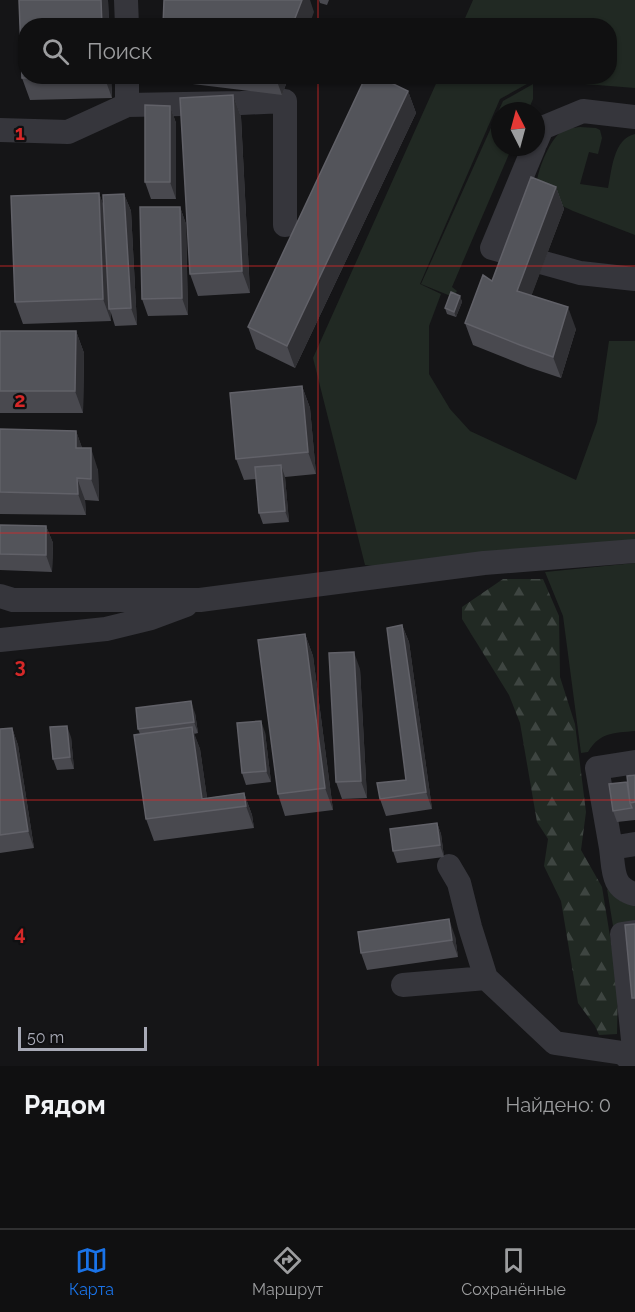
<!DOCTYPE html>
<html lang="ru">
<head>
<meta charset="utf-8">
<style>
  :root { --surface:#101011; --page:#19191a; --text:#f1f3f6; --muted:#9c9d9f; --line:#303031; --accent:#1a73e8 }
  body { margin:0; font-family:Raleway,sans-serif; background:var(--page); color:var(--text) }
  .compass { position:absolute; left:491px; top:102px; width:54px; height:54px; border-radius:50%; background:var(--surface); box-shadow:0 2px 4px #0004; rotate:354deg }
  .scale { position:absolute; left:18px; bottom:15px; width:129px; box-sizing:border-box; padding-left:6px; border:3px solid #a8aab6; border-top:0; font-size:16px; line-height:21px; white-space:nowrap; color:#a8aab6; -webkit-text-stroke:4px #101012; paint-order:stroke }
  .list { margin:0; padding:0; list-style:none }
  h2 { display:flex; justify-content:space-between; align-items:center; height:78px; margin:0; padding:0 24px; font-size:26px }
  h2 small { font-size:20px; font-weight:400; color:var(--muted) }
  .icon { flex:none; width:33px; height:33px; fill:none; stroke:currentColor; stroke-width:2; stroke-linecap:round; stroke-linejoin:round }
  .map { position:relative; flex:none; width:635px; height:1066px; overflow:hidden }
  .search { position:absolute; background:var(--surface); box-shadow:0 2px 4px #0004; left:18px; right:18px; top:18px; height:66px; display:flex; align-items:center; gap:15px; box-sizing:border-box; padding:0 21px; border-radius:24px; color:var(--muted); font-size:22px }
  .sheet { height:162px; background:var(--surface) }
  nav { display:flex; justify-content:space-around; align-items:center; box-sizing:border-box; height:84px; border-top:2px solid var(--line); background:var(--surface); font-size:16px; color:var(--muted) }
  nav a { display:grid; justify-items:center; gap:3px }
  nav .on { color:var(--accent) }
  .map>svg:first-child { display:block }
  .green { fill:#212923 }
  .forest { fill:url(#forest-firs) }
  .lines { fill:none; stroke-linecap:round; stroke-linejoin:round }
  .minor { stroke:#36363c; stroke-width:24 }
  .wall { fill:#49494f }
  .shaded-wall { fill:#303034 }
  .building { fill:#53545a; stroke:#616168; stroke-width:1.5 }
  .grid { fill:none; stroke:#d62828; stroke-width:1.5; stroke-opacity:0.55 }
  .grid-label { font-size:20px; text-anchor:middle; font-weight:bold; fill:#d62828; stroke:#101012; stroke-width:4.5; stroke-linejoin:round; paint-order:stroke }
</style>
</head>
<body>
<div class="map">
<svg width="635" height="1066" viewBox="0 0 635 1066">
  <defs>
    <pattern id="forest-firs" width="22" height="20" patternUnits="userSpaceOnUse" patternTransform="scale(1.5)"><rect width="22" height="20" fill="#212923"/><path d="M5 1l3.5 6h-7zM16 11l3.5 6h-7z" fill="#3e4541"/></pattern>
  </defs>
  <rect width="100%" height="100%" fill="#151517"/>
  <path class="green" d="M473 0H635V88L534 80 500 99 420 284 441 294 429 326V374L450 409 470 431 576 480 597 422 609 341H635V547L388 568 365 565 313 358 439 77 610 76V26L462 25Z
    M533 84V99L528 111H500V147H512L452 287 457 291 453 297 421 284 503 101Z
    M580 127 596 128 600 130 602 138 598 154 589 152 580 184 608 188C612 170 613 139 635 134V235L573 211 539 195C538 190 536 185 537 181 539 167 550 140 561 132 567 128 573 128 580 127Z
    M635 563V731C614 733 600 732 588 752L581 753 563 616 545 572Z
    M607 889 622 902 635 900V923L613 926Z"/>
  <path class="forest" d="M503 579H543L559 616 560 677 575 724 586 812 581 850 602 887 618 986 617 1034 599 1035 595 1026 578 1003 561 901 544 866 548 839 537 822 520 723 509 695 462 619V607Z"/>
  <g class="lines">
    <path class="minor" d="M126 0 127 26
      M127 76V105
      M0 130 68 132 127 105 241 103 285 101V225
      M536 142 542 128 583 111 635 117
      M517 255 492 248 534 147
      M544 263 580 273 635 279
      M0 596 13 600H200L484 563 635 551
      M0 640 106 629 151 618 186 605
      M635 762 597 768 611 848 635 844
      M611 848C614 869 611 888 635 894
      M449 866 459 883 470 927 486 978
      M635 932 622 934 635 1059
      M403 985 486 978 555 1043 623 1053 635 1065"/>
  </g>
  <path class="wall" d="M19 0H108L109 26H26V76H111L112 98 30 100 22 78Z
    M319 0H329L327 5 320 3Z
    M166 76H289L282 95 168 81Z
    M408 91 416 113 295 368 256 349 248 327Z
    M233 95 241 117 250 293 198 296 190 274Z
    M170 106 176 123V199H151L145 182Z
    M556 187 564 209 531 296 576 329 561 378 528 367 473 345 465 323 492 281Z
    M99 193 103 205 124 194 131 211 137 325 115 326 111 313V321L23 324 15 302Z
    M180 207 186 224 188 315 148 316 142 299Z
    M460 296 462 302 456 317 447 314 445 308Z
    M0 331H76L84 353 83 413H0Z
    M302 386 310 408 316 474 285 477 289 522 263 524 259 513 256 479 244 480 236 459Z
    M0 429 76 431 82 448 98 470 99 501 85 500 86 515 0 514Z
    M0 525 46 526 53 543 52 572 0 570Z
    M402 625 409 642 432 809 386 816 380 799 406 780Z
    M305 634 313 656 333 810 285 816 278 794Z
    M360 669 367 798 342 799 336 782Z
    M195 713 198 733 194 734 200 749 207 798 244 793 252 815 254 828 154 841 146 819 140 734 138 729Z
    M12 728 18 745 34 848 0 853V729Z
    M265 732 271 782 246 785 242 773Z
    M71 737 74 769 57 770 53 759Z
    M635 775V820L617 822 613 811 627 782Z
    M437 823 441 834 444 857 397 863 393 851Z
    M455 936 458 957 367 970 361 953Z"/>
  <path class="shaded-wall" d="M101 0H108L109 26H102Z
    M302 0H310L314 12 309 26H292Z
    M104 76H111L112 98Z
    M275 76H289L282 95Z
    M408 91 416 113 295 368 287 346Z
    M233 95 241 117 250 293 242 271Z
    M170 106 176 123V199L170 182Z
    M556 187 564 209 525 313 517 291Z
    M99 193 107 215 109 309 111 313V321L103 299Z
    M124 194 131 211 137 325 131 308Z
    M180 207 186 224 188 315 182 298Z
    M460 296 462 302 456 317 454 312Z
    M568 307 576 329 561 378 553 357Z
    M76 331 84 353 83 413 75 391Z
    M302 386 310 408 316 474 308 452Z
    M76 431 84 453 76 448Z
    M91 448 98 470 99 501 91 479Z
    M281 465 285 477 289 522 285 511Z
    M77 478 85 500 86 515 78 494Z
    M46 526 53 543 52 572 46 555Z
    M402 625 409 642 432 809 426 792Z
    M305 634 313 656 333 810 325 788Z
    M354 652 360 669 367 798 361 781Z
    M191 701 195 713 198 733 194 722Z
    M261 721 265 732 271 782 266 771Z
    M67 726 71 737 74 769 70 757Z
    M192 727 200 749 209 811 202 799Z
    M12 728 18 745 34 848 28 831Z
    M244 793 252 815 254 828 246 806Z
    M437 823 441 834 444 857 440 845Z
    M449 919 455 936 458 957 452 940Z"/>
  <path class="building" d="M19 0H101L102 26H26V76H86L22 78Z
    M164 0H302L292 26H163Z
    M366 76H377L408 91 287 346 248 327Z
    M233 95 242 271 190 274 180 98Z
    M145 105 170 106V182H145Z
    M531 177 556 187 517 291 568 307 553 357 520 345 465 323 483 275 492 281Z
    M99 193 103 299 15 302 11 196Z
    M124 194 131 308 109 309 103 195Z
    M140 207H180L182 298 142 299Z
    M451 292 460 296 454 312 445 308Z
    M0 331H76L75 391H0Z
    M302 386 308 452 236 459 230 393Z
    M0 429 76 431V448H91V479L77 478 78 494 0 492Z
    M281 465 285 511 259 513 255 467Z
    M0 525 46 526V555L0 554Z
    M402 625 426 792 380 799 377 783 406 780 387 628Z
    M305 634 325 788 278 794 258 640Z
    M354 652 361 781 336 782 329 653Z
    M191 701 194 722 138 729 136 708Z
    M261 721 266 771 242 773 237 723Z
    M67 726 70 757 53 759 50 727Z
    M192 727 202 799 244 793 246 806 146 819 134 735Z
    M12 728 28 831 0 835V729Z
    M635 775V802L630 803 627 776Z
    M627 782 630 803 632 808 613 811 609 784Z
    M437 823 440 845 393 851 390 829Z
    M449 919 452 940 361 953 358 932Z
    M635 924V998H632L625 925Z"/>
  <path class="grid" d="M318 0V26M318 76V1066M0 266H635M0 533H635M0 800H635"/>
  <g class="grid-label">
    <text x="20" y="140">1</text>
    <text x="20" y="407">2</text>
    <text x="20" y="673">3</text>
    <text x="20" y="940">4</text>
  </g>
</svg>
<svg class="compass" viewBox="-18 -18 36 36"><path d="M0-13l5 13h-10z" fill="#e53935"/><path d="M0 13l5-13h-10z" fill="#9c9d9f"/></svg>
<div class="scale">50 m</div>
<div class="search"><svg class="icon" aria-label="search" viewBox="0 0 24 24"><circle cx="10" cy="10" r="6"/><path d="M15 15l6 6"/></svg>Поиск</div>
</div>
<section class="sheet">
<h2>Рядом<small>Найдено: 0</small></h2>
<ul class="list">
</ul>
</section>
<nav>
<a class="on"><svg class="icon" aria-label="map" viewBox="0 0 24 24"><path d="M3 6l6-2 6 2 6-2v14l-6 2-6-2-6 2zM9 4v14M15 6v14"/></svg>Карта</a>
<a><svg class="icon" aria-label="directions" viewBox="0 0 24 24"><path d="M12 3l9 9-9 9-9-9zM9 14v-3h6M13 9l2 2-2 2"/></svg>Маршрут</a>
<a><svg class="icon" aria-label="saved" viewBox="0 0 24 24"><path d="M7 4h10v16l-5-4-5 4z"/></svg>Сохранённые</a>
</nav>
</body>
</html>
